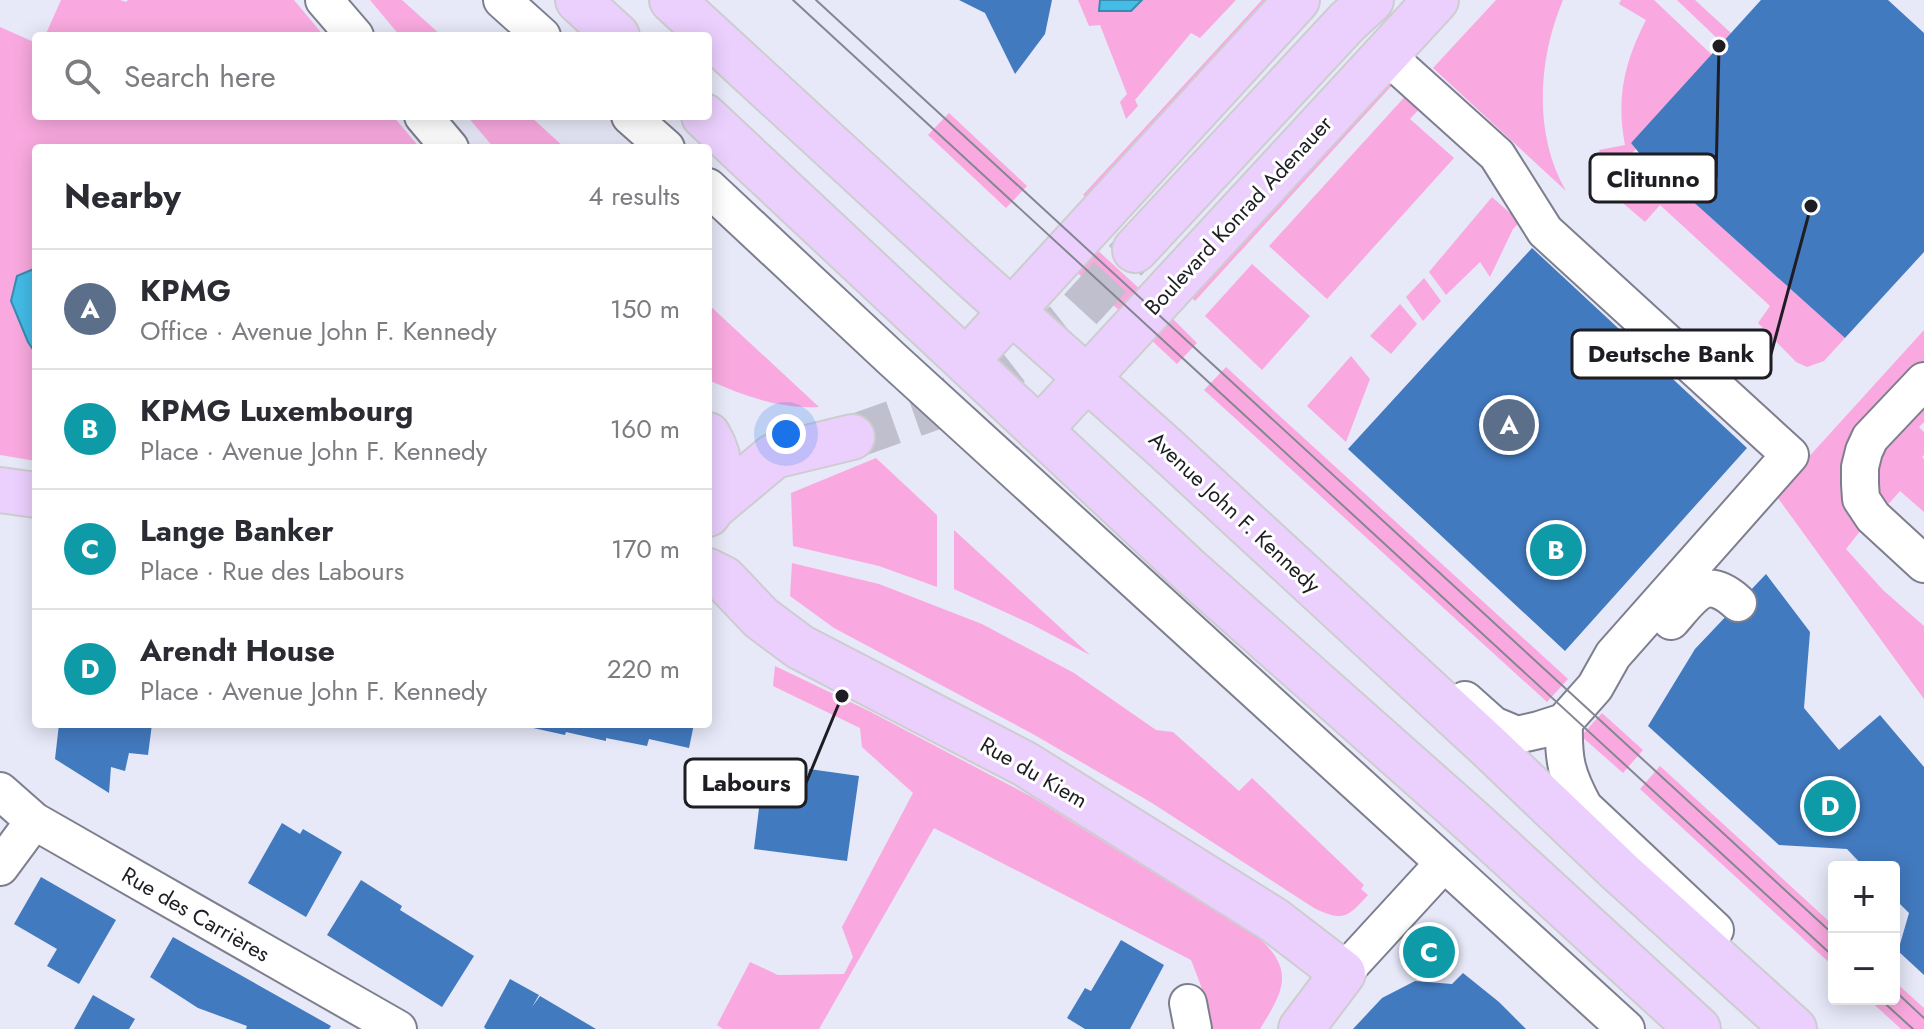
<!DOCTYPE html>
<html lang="en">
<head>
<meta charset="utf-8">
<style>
  :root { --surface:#fff; --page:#f7f7f7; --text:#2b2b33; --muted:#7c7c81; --line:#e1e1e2; --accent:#7c3aed }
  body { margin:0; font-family:Jost,sans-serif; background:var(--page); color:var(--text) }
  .controls { position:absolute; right:24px; bottom:24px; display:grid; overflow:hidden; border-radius:8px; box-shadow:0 4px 20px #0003 }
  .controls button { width:72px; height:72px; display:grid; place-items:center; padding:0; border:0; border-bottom:2px solid var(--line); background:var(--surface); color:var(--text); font:40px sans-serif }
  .you { position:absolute; left:786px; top:434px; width:28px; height:28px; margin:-20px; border:6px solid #fff; border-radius:50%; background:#1a73e8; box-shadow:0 0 0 12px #1a73e833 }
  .badge { display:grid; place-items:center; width:52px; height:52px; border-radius:50%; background:var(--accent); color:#fff; font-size:26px; font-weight:700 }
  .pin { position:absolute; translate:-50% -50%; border:4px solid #fff; box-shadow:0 2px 8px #0006 }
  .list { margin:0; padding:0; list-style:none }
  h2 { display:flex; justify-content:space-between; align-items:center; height:104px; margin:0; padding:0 32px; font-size:34px }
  h2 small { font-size:26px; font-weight:400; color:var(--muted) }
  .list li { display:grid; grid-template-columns:52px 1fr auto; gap:24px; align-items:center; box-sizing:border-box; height:120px; padding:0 32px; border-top:2px solid var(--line) }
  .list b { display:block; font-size:30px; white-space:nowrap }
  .list p { margin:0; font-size:26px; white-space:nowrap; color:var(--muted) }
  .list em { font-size:26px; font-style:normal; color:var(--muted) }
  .icon { flex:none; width:44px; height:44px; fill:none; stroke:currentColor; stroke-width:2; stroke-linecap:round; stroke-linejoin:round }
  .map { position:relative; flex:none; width:1924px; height:1029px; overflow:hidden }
  .search { position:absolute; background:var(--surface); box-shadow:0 4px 20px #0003; left:32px; top:32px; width:680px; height:88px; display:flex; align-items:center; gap:20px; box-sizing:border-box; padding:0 28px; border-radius:8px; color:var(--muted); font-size:30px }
  .panel { position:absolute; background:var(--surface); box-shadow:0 4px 20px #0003; left:32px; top:144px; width:680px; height:584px; border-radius:8px }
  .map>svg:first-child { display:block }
  .green { fill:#f9a9df }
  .water { fill:#43bce8; stroke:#388cad; stroke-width:2 }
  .building { fill:#427abf }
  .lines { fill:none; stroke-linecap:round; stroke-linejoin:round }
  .major-tunnel { stroke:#bfbfcd; stroke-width:44; stroke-dasharray:44 22; stroke-linecap:butt }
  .minor-casing { stroke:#7e7f8e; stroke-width:40 }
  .major-casing { stroke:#cdcdcf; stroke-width:48 }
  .minor { stroke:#fff; stroke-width:36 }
  .major { stroke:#ebd0fd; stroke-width:44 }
  .tram { stroke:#858691; stroke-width:2 }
  .labels { text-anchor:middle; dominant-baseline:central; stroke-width:6; stroke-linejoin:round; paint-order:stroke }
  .street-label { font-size:22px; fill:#1d1d23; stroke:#fff }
  .leader { fill:none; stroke:#1d1d23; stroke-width:3 }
  .callout-dot { fill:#1d1d23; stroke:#fff; stroke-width:3 }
  .callout { fill:#fff; stroke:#1d1d23; stroke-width:3 }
  .callout-label { font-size:24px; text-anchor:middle; font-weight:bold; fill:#1d1d23 }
</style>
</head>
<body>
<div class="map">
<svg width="1924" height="1029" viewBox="0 0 1924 1029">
  <rect width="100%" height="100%" fill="#e7e8f8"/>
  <path class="green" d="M61 0H120L126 2 128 0H294L324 36H45Z
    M370 0H402L442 36H400Z
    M1078 0H1236L1200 38 1191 33 1135 100 1138 106 1126 119 1120 102 1127 94 1100 25 1089 26Z
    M1262 0H1275L1090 202 1083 195Z
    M1496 0H1563C1538 59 1533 134 1566 191L1433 68Z
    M1621 0H1654L1712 55 1631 143 1636 149 1621 165 1616 167 1602 162 1599 150 1625 145C1616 98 1624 63 1646 20L1619 4Z
    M1677 0H1695L1731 33 1722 43Z
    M0 27 36 43V116H393L420 148H36V461L0 455Z
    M1388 75 1395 82 1195 301 1189 295Z
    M1410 91 1424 104 1410 119 1454 158 1327 299 1269 246Z
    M949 113 1027 186 1006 208 928 135Z
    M467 116H530L565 148H494Z
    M1647 160 1845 338 1824 361 1807 367 1796 362 1758 323 1770 306 1660 205 1645 222 1624 204C1623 185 1636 174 1647 160Z
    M1492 197 1520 222 1513 229 1490 277 1480 262 1446 295 1429 272Z
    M1093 246 1143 292 1123 314 1072 268Z
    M1252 264 1310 316 1262 370 1205 316Z
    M1424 278 1441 301 1423 321 1406 297Z
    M708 304 819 407C778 409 745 396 708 380Z
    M1400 304 1417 324 1391 354 1370 336Z
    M1170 316 1197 343 1177 364 1149 338Z
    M1924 330V364L1873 416 1861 530 1846 549 1883 590 1924 626V699L1775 494Z
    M1351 356 1370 379 1346 442 1307 406Z
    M1226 367 1568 679 1547 702 1204 390Z
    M1924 397V422L1919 427 1924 432V455L1922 457 1924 459V512L1900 491 1885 508 1881 501 1873 471 1889 435Z
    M876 458 937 515V587L879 566 793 546 791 493Z
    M954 530 1090 655 1031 624 954 589Z
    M792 563 879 584 982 624 1074 673 1156 730 1173 732 1239 791 1252 778 1364 885 1361 889 1368 895C1347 918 1343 922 1314 908L1152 803 1031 733 834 628 790 596Z
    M775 666 869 711 1032 797 1260 939C1296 972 1282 993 1260 1029H1211C1210 1006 1199 981 1191 960L934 828 819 1029H723L717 1025 750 962 778 975 844 974 853 957 842 927 913 793 862 747 860 728 773 686Z
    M1602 713 1643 750 1623 773 1581 736Z
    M1660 766 1834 926V967L1640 789Z
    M1894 981 1924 1008V1029H1901L1868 999H1894Z"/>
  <path class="water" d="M1100 0H1142L1131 11H1099Z
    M36 268V354L28 342 11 301 17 276Z"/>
  <path class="building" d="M959 0H1052L1045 34 1015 74 985 13Z
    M1761 0H1888L1924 33V252L1845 338 1640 154 1631 143Z
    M1532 248 1747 448 1565 651 1348 449Z
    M1766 574 1810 632 1804 708 1839 750 1880 715 1924 767V975L1898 951 1909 913 1894 898V867H1864L1847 849 1779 845 1648 726 1695 649Z
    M59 724H152L148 755 129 753 125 771 111 767 109 793 55 759Z
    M515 724H694L689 748 649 739 647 746 606 738V741L566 732 565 735Z
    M809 769 859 776 847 861 754 849 760 800 803 806Z
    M282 823 300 834 303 829 342 852 306 917 248 883Z
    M41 877 116 920 79 984 47 966 57 949 14 924Z
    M361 880 402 906 400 910 474 956 442 1007 327 935Z
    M173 937 331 1026 329 1029H246L247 1026 198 1008 150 977Z
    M1121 940 1164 965 1130 1029H1085L1067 1018 1085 988 1091 991Z
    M1463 973 1499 1002 1526 1029H1353L1382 998 1415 981 1452 984Z
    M510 979 539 995 532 1007 540 996 596 1029H486L484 1027Z
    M93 995 135 1019 129 1029H74Z"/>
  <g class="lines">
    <path class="major-tunnel" d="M852 437 934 408 1009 366 1077 313 1135 250"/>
    <g class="minor-casing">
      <path id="minor" d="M324 0 355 36
        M502 0 542 36
        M1386 55 1497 155 1545 231 1790 455 1613 655 1595 687 1564 722 1539 730 1517 735 1493 725 1465 700
        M423 116 450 148
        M630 116 666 148
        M708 187 892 359 1626 1029
        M1924 381 1870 438 1864 451 1860 467V484L1861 499 1873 517 1924 564
        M1671 621C1694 595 1705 573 1738 603
        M1564 722C1563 760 1566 774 1584 807L1715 930
        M0 791 34 821 398 1029
        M0 867 34 821
        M1343 973 1444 863
        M1188 1003 1193 1029"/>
    </g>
    <g class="major-casing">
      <path id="major" d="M578 0 617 36
        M672 0 970 274 1163 446 1486 744 1619 871 1794 1029
        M704 116 1190 571 1475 824 1698 1029
        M1135 250 1347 22 1371 0
        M966 361 1297 0
        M1039 430 1436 0
        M708 435C723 460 724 489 708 514
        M0 490 36 495
        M713 507 774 456 852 437
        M708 571 724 579 761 618 800 647 1025 764 1274 920 1343 973 1301 1029"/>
    </g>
    <use href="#minor" class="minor"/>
    <use href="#major" class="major"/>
    <path class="tram" d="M793 0 1834 957
      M816 0 1834 935
      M1894 990 1924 1018
      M1880 999 1913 1029"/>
  </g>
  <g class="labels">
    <g class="street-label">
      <text transform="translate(1238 215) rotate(-47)">Boulevard Konrad Adenauer</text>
      <text transform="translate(1235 512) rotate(43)">Avenue John F. Kennedy</text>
      <text transform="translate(1034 772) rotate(30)">Rue du Kiem</text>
      <text transform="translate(196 914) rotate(30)">Rue des Carrières</text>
    </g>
  </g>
  <path class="leader" d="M1719 46L1716 178M1811 206L1771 354M842 696L806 783"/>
  <g class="callout-dot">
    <circle cx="1719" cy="46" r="8"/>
    <circle cx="1811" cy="206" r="8"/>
    <circle cx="842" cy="696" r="8"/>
  </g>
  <g class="callout">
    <rect x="1590" y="154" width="126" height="48" rx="8"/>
    <rect x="1572" y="330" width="199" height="48" rx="8"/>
    <rect x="685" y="759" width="121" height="48" rx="8"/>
  </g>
  <g class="callout-label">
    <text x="1653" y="187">Clitunno</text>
    <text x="1671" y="362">Deutsche Bank</text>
    <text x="746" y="791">Labours</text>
  </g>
</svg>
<div class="controls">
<button>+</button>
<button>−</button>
</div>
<div class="you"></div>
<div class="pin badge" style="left:1509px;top:425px;background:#5c6f8a">A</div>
<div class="pin badge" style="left:1556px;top:550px;background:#0f9aa8">B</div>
<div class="pin badge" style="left:1429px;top:952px;background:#0f9aa8">C</div>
<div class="pin badge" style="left:1830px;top:806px;background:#0f9aa8">D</div>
<div class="search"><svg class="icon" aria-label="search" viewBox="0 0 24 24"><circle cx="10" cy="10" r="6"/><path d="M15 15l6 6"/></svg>Search here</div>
<section class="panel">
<h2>Nearby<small>4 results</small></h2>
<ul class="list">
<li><span class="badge" style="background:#5c6f8a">A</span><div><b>KPMG</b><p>Office · Avenue John F. Kennedy</p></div><em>150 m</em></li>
<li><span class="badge" style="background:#0f9aa8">B</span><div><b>KPMG Luxembourg</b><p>Place · Avenue John F. Kennedy</p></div><em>160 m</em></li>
<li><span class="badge" style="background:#0f9aa8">C</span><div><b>Lange Banker</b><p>Place · Rue des Labours</p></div><em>170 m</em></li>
<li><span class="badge" style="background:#0f9aa8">D</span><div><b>Arendt House</b><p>Place · Avenue John F. Kennedy</p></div><em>220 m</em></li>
</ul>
</section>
</div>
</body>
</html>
